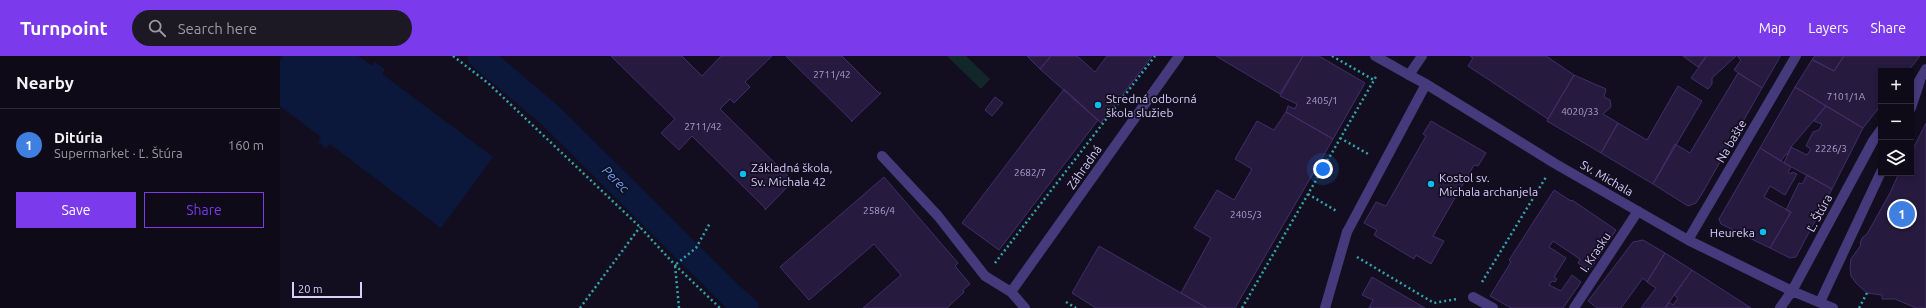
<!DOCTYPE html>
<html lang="en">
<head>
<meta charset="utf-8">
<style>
  :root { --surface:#0e0a17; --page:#1c1824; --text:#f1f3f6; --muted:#9b9aa1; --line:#2e2b36; --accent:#7c3aed }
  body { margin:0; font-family:Ubuntu,sans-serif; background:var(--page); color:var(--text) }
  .controls { position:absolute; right:12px; top:12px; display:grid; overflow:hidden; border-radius:0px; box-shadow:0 2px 6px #0003 }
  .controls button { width:36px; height:36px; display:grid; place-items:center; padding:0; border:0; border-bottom:1px solid var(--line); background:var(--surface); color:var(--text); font:20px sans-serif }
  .scale { position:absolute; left:12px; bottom:10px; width:70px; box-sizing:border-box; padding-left:4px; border:2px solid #d9cefd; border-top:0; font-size:11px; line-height:14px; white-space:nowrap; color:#d9cefd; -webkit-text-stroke:3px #130e1f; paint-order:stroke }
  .you { position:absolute; left:1043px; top:113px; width:14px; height:14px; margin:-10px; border:3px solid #fff; border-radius:50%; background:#1a73e8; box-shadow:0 0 0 6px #1a73e833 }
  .badge { display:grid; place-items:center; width:26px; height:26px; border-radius:50%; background:var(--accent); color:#fff; font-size:13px; font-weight:700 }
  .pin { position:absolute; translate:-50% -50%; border:2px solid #fff; box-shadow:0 1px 4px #0006 }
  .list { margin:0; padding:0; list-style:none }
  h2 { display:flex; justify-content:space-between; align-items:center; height:52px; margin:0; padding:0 16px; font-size:17px }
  h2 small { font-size:13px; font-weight:400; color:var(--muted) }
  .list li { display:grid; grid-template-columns:26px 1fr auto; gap:12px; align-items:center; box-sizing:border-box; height:72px; padding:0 16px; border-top:1px solid var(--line) }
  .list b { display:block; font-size:15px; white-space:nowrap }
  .list p { margin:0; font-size:13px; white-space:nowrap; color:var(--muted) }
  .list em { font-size:13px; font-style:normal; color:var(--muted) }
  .actions { display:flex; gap:8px; padding:12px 16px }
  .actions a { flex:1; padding:9px 0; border:1px solid var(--accent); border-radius:0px; text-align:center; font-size:14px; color:var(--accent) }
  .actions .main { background:var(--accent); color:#fff }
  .icon { flex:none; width:22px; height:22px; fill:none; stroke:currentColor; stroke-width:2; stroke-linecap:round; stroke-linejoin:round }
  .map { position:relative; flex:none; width:1646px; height:252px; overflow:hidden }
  header { display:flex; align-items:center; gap:24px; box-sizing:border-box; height:56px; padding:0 20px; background:var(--accent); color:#fff }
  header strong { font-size:19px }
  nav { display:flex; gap:22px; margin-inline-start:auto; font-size:14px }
  .search { width:280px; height:36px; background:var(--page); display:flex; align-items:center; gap:10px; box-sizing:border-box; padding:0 14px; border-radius:22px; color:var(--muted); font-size:15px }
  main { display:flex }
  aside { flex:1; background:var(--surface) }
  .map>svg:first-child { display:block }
  .green { fill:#112729 }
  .water { fill:#0b173b }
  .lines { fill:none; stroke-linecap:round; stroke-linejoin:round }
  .canal { stroke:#0b173b; stroke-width:25 }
  .building { fill:#261b3f; stroke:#412e6a }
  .path { stroke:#33a5ac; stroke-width:2.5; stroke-dasharray:2 3; stroke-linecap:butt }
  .pedestrian { stroke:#453b7c; stroke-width:10 }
  .minor { stroke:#453b7c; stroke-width:10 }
  .poi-dot { fill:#0bbcec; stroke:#130e1f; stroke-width:1.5 }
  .labels { text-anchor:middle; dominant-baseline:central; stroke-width:3.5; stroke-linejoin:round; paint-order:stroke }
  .number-label { font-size:10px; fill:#aca1ce }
  .poi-label { font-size:12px; fill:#d9cefd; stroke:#130e1f; text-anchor:start }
  .street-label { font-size:12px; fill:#d9cefd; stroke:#130e1f }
  .water-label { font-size:13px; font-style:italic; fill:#61a1f8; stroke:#130e1f }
</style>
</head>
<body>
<header>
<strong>Turnpoint</strong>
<div class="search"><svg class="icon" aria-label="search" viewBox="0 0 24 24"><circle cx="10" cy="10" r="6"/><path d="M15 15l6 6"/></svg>Search here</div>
<nav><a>Map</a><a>Layers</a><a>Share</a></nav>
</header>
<main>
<aside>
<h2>Nearby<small></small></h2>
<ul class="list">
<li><span class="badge" style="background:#3f7fe0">1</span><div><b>Ditúria</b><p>Supermarket · Ľ. Štúra</p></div><em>160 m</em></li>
</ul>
<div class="actions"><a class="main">Save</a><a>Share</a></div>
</aside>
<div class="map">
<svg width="1646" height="252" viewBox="0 0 1646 252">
  <rect width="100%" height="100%" fill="#130e1f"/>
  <path class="green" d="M667 0H686L710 23 701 33Z"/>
  <path class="water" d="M3 0H78L92 10 95 6 105 13 102 18 213 101 161 172 50 88 46 92 38 86 41 81 0 50V5Z"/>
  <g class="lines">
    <path class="canal" d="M200 0 271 60 452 240 466 252"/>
  </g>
  <path class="building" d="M331 0H402L422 20 441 0H492L465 26 470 31 454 47 450 43 440 53 513 125 514 124 485 154V152L412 80 399 94 381 77 395 63Z
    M506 0H562L599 37H601L571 66 572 65Z
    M747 0H771L760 13Z
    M771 0H797L815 16 827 0H872L821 67 760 13Z
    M936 0H1023L1000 38Z
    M1023 0H1039L1085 27 1053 83 1006 56 1008 50 1015 53 1017 48 1000 40Z
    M1190 0H1266L1294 19 1268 63 1188 10 1193 2Z
    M1403 0H1426L1418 11Z
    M1427 0H1456L1432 22V28L1428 33 1411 22Z
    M1457 0H1500V1L1482 32 1454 14 1461 4Z
    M1535 0H1564L1554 15 1532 3Z
    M1564 0H1640L1628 15H1601V49L1583 72 1515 31 1532 4 1554 15Z
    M1458 17 1482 32 1423 136 1416 147 1408 150 1373 128 1395 88 1410 97Z
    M1294 19 1326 33 1324 41 1330 44 1331 51 1323 58 1338 67 1321 97 1267 65Z
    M1398 30 1422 45 1373 128 1321 97 1338 67 1367 84Z
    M1515 31 1546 50 1511 91 1508 99 1506 98 1501 105 1480 92Z
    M784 33 818 64 719 194 682 167Z
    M715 41 723 47 712 60 705 54Z
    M1546 50 1583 72 1552 133 1504 107 1511 91 1527 99 1531 93 1526 90 1533 76 1539 74 1542 68 1534 65Z
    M1006 56 1053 83 955 252H927L901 237 931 182 914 172 937 134 954 144 972 113 955 103 977 65 994 74Z
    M1151 65 1206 97 1198 110 1194 109 1153 180 1164 185 1151 208 1136 199 1134 203 1094 179 1097 174 1084 167 1096 146 1106 150 1146 80 1143 78Z
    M1646 67V252H1636L1615 243H1602V239L1587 237 1576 227 1571 220 1570 212 1571 203 1581 189 1580 188 1582 182 1587 178 1610 137 1619 117H1631V97Z
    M1480 92 1511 111 1508 116 1511 118 1512 116 1517 118 1505 139 1490 130 1484 141 1511 156 1490 192 1441 168 1439 163Z
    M1527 119 1552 133 1516 201 1510 202 1490 192 1511 156 1506 154 1519 127 1522 128Z
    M604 121 678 207 675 210 690 228 683 234 684 236 667 252H583L621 219 594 188 529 244 500 211Z
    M1274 134 1291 145 1292 144 1336 174 1312 211 1311 210 1308 214 1298 207 1300 203 1273 185 1269 191 1286 202 1274 221 1277 223 1275 226 1272 225 1269 229 1281 235 1292 219 1301 226 1283 252H1231L1210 240 1231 206 1229 204Z
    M1363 184 1385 197 1367 226 1363 222 1341 252H1317L1308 245 1353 186Z
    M819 190 901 237 927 252H816L792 237Z
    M1385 197 1412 214 1385 252H1361L1376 232 1367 226Z
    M1412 214 1471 252H1385L1389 246 1393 249 1398 242 1394 239Z
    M1092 221 1145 252H1089L1093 244 1082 239Z"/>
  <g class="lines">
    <path class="path" d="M173 0 208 27 360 171 395 209 440 252
      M1052 0 1094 24
      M1060 82 1090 99
      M1028 138 1058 156
      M1077 201 1154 247 1177 243
      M715 207 875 0
      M1202 226 1266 121
      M786 246 796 252
      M300 252 360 171
      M399 252 395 209 416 192 430 167
      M962 252 1097 19
      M1579 252 1587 237"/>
    <path class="pedestrian" d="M1142 0 1129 19 1146 28 1274 107 1408 184 1512 235 1553 252
      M1636 30 1646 13
      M1631 52 1640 25
      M1067 176 1146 28
      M1408 184 1516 0
      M1193 241 1213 252
      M1540 246 1601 116
      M1294 252 1358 155
      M1500 252 1512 235 1593 85 1601 74"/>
    <path class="minor" d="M1095 0 1129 19
      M602 100 658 160 705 220 731 236
      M745 252 731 236 899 0
      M1045 252 1067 176"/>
  </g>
  <g class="poi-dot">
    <circle cx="818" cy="49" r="4"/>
    <circle cx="463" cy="118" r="4"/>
    <circle cx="1151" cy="128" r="4"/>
    <circle cx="1483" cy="176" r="4"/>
  </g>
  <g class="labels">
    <g class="number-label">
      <text x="552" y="18">2711/42</text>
      <text x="1566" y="40">7101/1A</text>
      <text x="1042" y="44">2405/1</text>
      <text x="1300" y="55">4020/33</text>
      <text x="423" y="70">2711/42</text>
      <text x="1551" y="92">2226/3</text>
      <text x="750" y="116">2682/7</text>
      <text x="599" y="154">2586/4</text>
      <text x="966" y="158">2405/3</text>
    </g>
    <g class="poi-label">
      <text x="826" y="42">Stredná odborná<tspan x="826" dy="14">škola služieb</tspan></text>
      <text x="471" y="111">Základná škola,<tspan x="471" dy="14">Sv. Michala 42</tspan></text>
      <text x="1159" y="121">Kostol sv.<tspan x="1159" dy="14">Michala archanjela</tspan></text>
      <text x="1475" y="176" text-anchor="end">Heureka</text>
    </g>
    <g class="street-label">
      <text transform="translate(1451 85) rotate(-60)">Na bašte</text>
      <text transform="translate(804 111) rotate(-55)">Záhradná</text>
      <text transform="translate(1327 122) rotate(30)">Sv. Michala</text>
      <text transform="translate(1539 157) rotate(-62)">Ľ. Štúra</text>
      <text transform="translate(1315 196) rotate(-56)">I. Krasku</text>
    </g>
    <g class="water-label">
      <text transform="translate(336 123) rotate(45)">Perec</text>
    </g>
  </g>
</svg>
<div class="controls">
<button>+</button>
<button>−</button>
<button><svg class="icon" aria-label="layers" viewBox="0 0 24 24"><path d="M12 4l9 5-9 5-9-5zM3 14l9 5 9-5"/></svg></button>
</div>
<div class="scale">20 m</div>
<div class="you"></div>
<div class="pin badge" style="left:1622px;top:158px;background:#3f7fe0">1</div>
</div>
</main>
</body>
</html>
